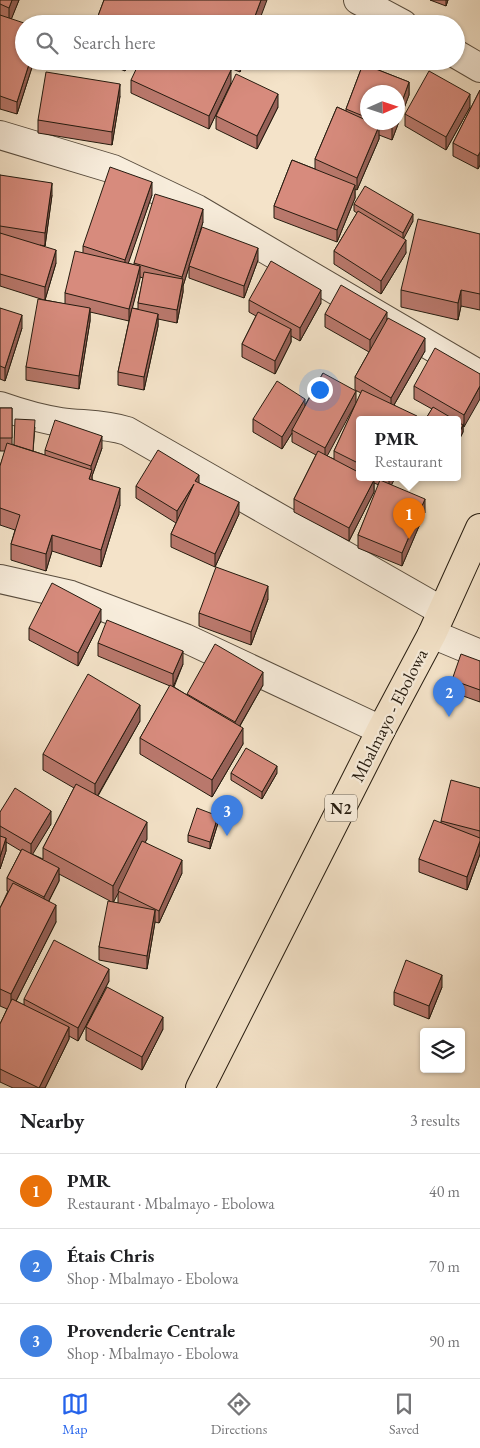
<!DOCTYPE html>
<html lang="en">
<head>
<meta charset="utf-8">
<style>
  :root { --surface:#fff; --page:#f6f6f6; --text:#202124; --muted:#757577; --line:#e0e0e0; --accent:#2563eb }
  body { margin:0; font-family:"EB Garamond",serif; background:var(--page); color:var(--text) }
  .controls { position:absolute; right:15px; bottom:15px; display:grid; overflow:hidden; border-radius:5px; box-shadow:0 1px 4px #0004 }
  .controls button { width:45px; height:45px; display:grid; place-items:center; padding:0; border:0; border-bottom:1px solid var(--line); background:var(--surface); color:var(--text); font:25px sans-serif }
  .compass { position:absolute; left:360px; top:85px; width:45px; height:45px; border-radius:50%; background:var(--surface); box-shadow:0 1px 4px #0004; rotate:87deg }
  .you { position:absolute; left:319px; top:389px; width:18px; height:18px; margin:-12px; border:4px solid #fff; border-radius:50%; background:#1a73e8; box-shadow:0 0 0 8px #1a73e833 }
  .badge { display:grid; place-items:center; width:32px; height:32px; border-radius:50%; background:var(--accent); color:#fff; font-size:16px; font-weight:700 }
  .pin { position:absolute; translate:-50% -41px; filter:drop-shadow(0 1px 2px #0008) }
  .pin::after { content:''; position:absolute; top:26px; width:18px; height:15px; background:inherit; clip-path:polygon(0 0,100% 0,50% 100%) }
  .popup { position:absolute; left:356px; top:416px; width:105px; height:65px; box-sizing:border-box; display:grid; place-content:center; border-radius:5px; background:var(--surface); filter:drop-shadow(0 1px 4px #0005); font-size:16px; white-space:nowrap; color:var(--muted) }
  .popup b { font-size:19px; color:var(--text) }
  .popup::after { content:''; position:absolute; left:50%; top:100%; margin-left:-10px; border:10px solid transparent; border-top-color:var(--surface) }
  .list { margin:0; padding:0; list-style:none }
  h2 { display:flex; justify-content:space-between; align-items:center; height:65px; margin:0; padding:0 20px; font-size:21px }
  h2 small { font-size:16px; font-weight:400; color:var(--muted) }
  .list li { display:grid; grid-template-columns:32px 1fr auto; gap:15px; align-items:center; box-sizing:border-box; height:75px; padding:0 20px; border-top:1px solid var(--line) }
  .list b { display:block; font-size:19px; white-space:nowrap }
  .list p { margin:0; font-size:16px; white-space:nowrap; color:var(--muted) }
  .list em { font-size:16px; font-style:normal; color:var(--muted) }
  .icon { flex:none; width:28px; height:28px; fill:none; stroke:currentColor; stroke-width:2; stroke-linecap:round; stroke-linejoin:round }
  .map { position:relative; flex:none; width:480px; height:1088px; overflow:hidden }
  .search { position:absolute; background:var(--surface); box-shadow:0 1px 4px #0004; left:15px; right:15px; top:15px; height:55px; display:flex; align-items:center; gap:12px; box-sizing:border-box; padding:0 18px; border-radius:28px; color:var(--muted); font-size:19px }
  .sheet { height:290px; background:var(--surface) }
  nav { display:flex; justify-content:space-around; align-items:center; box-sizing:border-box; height:70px; border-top:1px solid var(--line); background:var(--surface); font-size:14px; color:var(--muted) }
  nav a { display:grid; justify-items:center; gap:2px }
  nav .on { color:var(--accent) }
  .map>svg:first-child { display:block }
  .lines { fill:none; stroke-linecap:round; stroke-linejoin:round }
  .minor-casing { stroke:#594d3e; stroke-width:30 }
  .trunk-casing { stroke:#251b0f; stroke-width:30 }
  .minor { stroke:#f8eddc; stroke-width:28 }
  .trunk { stroke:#f4e3c9; stroke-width:28 }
  .wall { fill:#b9786c; stroke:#251b0f; fill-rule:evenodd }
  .shaded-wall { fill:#966158; stroke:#251b0f }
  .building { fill:#d78b7d; stroke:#251b0f }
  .labels { text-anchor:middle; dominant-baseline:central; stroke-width:4.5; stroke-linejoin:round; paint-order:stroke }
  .shield { fill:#f8eddc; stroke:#645a4c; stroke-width:1 }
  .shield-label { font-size:16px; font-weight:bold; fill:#251b0f }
  .street-label { font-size:18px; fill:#251b0f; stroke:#f8eddc }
</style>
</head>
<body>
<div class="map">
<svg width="480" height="1088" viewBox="0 0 480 1088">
  <rect width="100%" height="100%" fill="#f4e3c9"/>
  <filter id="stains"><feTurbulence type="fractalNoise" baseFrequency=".004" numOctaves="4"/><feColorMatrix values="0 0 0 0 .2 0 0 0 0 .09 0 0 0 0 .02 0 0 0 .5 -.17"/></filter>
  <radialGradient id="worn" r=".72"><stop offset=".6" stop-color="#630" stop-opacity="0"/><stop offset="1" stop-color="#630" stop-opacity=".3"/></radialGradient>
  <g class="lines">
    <g class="minor-casing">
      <path id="minor" d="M358 0 403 24
        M456 54 480 68
        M0 135 113 169 197 209 480 375
        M0 406C20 413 39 419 61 422 84 425 104 424 127 431L442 611
        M0 579 71 595 185 638 381 730
        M432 634 480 654"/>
    </g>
    <g class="trunk-casing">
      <path id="trunk" d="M200 1088 381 730 432 634 480 528"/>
    </g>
    <use href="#minor" class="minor"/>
    <use href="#trunk" class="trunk"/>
  </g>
  <path class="wall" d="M0 0H19L11 19 24 61H34L17 114 0 109Z
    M104 0 258 24H95Z
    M430 0H448L446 6Z
    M100 61H129L125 71Z
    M212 61H244L240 72Z
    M363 64 409 82V95L392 140 379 135V139L357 190 355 189V198L337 242 274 218V206L292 160 315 169V159L337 107 346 111V109ZM368 92H398V122H368Z
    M131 80 231 83 209 129 131 93Z
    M480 90V165L478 169 453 156V143Z
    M120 96 112 145 38 133V120Z
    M278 107 257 149 216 129V116Z
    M470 107 446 150 405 126V114Z
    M0 175 52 195 45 246 40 245 56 263 45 300 65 304V293L83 252V246L152 195 128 263 134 265V263L203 222 192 256 258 260 244 298 189 278V267L183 286V292L177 323 158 319V326L144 390 118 385V372L129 321 90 312V321L79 389 26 380V367L44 300 0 286ZM140 277 143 278 138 303V309L132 308Z
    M354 204 413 221 403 239 406 253 381 294 334 264V251L357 213 354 211Z
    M480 234V310L461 306 458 320 401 307V290Z
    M249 300 321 303 300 341 291 336V342L275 374 242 357V344L256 316 249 312Z
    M0 308 22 328 5 381 0 379Z
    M325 314 387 320 425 351 394 405 417 420H360V478H395L391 485 425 512 402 566 358 548V535L379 485 374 483V492L349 541 294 512V499L316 455 292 442V433L282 449 253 432V419L305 405 323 373 327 456 334 459V451L361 393 355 390V377L369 352 325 327Z
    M480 374 463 427V432L458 442V420H425L432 409 414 399V386Z
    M0 408H12V444L14 445 35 427 33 451 45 455V450L102 448 92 476V479L120 505 101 567 52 551 46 571 11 560V544L15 530 0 525V466L5 451H0Z
    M199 483 239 514 215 567 171 547V534L176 523 136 498V486Z
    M268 599 251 645 199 626V613Z
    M101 621 78 666 29 640V628Z
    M98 643 183 664 174 687 187 695 263 685 240 726 243 744 212 797 140 754V738L170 686 98 656Z
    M480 661V702L452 692V680Z
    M140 721 98 796 147 839 145 842 182 873 159 923 155 922 147 969 99 960V947L110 901 59 874V881L49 901 56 922 16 1001 24 1005V999L109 981 78 1041 69 1036V1039L45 1088H13L0 1082V1024L7 1009 0 1006V908L8 891H7V878L21 851 6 842V851L0 869V812L51 824 32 854 43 859V848L74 788 43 770V754ZM118 892V903L113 902Z
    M231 773H277L262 799 231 780Z
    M480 788V854L467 890 419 872V859L441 823V821Z
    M218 823 210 849 188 842V835Z
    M442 987 429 1019 394 1005V992Z
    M86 1027 163 1029 142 1070 86 1040Z"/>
  <path class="shaded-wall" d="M12 0H19L9 25V8Z
    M261 0H267L258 24H252Z
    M446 0H448L446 6Z
    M140 16V24H137Z
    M30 61H34L17 114V102Z
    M125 61H129L125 71Z
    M240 61H244L240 72Z
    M231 70V83L209 129V116Z
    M409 82V95L392 140V127L394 122H398V113Z
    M120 84V96L112 145V132Z
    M278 94V107L257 149V136Z
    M470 94V107L446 150V137Z
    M379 126V139L357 190V178Z
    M480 152V165L478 169V156Z
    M152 182V195L125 273V260Z
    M52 183V195L45 246V233Z
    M355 185V198L337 242V230Z
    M203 209V222L183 286V292L177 323V310L182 286V277Z
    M413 214V221L403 240V233Z
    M406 240V253L381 294V281Z
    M258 248V260L244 298V286Z
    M56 250V263L45 300V287Z
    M140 266V279L129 321V309Z
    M321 290V303L300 341V328Z
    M461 290V306L458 320V303Z
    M90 308V321L79 389V376Z
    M387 312V324L370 353V340Z
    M158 314V326L144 390V377Z
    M22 315V328L5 381V368Z
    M291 329V342L275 374V361Z
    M425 338V351L391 410V398Z
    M480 386V399L464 427V415Z
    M356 391V403L325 460V448Z
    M305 399V412L292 430V433L282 449V437Z
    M463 425V432L458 442V435Z
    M102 436V448L92 476V486L89 479 91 473V466Z
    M199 475V488L195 481Z
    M389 478H395L389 490Z
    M374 480V492L349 541V528Z
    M194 484 177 524V511Z
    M120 488V505L101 567V550Z
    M425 499V512L402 566V553Z
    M239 502V514L215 567V554Z
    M52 535V551L46 571V554Z
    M268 586V599L251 645V632Z
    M101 609V621L78 666V653Z
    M183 651V664L173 687V674Z
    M263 672V685L235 734V722Z
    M140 705V721L95 800V784Z
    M243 728V744L212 797V780Z
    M277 766V773L262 799V792Z
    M51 811V824L31 857V844Z
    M218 816V823L210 849V842Z
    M147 822V839L113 903V886Z
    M6 838V851L0 869V857Z
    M480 841V854L467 890V877Z
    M182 860V873L159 923V911Z
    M59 868V881L44 910V897Z
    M56 905V922L11 1011V994Z
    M155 910V922L147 969V956Z
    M109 969V981L78 1041V1028Z
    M442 975V987L429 1019V1006Z
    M163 1017V1029L142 1070V1057Z
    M69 1027V1039L45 1088H39Z"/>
  <path class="building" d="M0 0H12L9 8 0 4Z
    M104 0H261L252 24H159L140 16 137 24H95Z
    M0 15 27 24H24V61H30L17 102 0 96Z
    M140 61H211L231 70 209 116 131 80Z
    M363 64 409 82 398 113V92H368V118L346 109Z
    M429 71 470 94 446 137 405 114Z
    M46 72 120 84 112 132 38 120Z
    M236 74 278 94 257 136 216 116Z
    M480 90V152L478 156 453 143Z
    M337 107 368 121V122H371L379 126 357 178 315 159Z
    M380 122H394L392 127Z
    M292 160 355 185 337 230 274 206Z
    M110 167 152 182 125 260 83 246Z
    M0 175 52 183 45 233 0 226Z
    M365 186 413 214 403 233 354 204Z
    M155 194 203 209 182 277 134 263Z
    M358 211 406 240 381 281 334 251Z
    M418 219 480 234V294L461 290 458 303 401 290Z
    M202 227 258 248 244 286 189 266Z
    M0 233 56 250 45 287 0 274Z
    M75 251 140 266 129 309 65 293Z
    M271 261 321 290 300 328 249 300Z
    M144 272 183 279 177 310 138 303Z
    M341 285 387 312 370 340 325 314Z
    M38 299 90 308 79 376 26 367Z
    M0 308 22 315 5 368 0 366Z
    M132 308 158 314 144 377 118 372Z
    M258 312 291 329 275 361 242 344Z
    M388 318 425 338 391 398 355 377Z
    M435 348 480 374V386L464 415 414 386Z
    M323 373 356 391 325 448 292 430Z
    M277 381 305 399 282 437 253 419Z
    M362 390 417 416 415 420H360V464L334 451Z
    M433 407 455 420H425Z
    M0 408H12V438H0Z
    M15 419 35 420 33 451 14 445Z
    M55 420 102 436 91 466 45 450Z
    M458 422 463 425 458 435Z
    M7 443 92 470 89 479 120 488 101 550 52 535 46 554 11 544 20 515 0 508V466Z
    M158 450 199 475 195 481 239 502 215 554 171 534 194 484 177 511 136 486Z
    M318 451 360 473V478H370L374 480 349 528 294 499Z
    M380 480 425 499 402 553 358 535Z
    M216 567 268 586 251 632 199 613Z
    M52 583 101 609 78 653 29 628Z
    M107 620 183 651 173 674 98 643Z
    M215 644 263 672 235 722 187 694Z
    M461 654 480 661V690L452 680Z
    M88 674 140 705 95 784 43 754Z
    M170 685 243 728 212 780 140 738Z
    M246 748 277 766 262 792 231 773Z
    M451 780 480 788V831L441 821Z
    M76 784 147 822 113 886 43 848Z
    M15 788 51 811 31 844 0 826V812Z
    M197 808 218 816 210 842 188 835Z
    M434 820 480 838V841L467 877 419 859Z
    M0 836 6 838 0 857Z
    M142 841 182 860 159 911 118 891Z
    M22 849 59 868 44 897 7 878Z
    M13 883 56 905 11 994 0 989V908Z
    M108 901 155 910 147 956 99 947Z
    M54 940 109 969 78 1028 24 999Z
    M406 960 442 975 429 1006 394 992Z
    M107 987 163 1017 142 1057 86 1027Z
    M12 999 69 1027 39 1088 0 1069V1024Z"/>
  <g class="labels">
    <rect class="shield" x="325" y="794.5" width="32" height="27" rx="4"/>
    <g class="shield-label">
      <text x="341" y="808">N2</text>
    </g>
    <g class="street-label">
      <text transform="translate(389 715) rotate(-63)">Mbalmayo - Ebolowa</text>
    </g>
  </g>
  <rect width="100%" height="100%" filter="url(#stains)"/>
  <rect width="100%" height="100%" fill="url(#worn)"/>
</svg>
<div class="controls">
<button><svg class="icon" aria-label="layers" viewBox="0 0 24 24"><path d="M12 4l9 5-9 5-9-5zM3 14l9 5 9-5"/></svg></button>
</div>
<svg class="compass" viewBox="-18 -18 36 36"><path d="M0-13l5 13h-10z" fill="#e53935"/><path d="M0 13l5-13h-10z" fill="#757577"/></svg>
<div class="you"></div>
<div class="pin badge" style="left:409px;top:539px;background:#e8710a">1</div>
<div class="popup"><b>PMR</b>Restaurant</div>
<div class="pin badge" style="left:449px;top:717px;background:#3f7fe0">2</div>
<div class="pin badge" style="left:227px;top:836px;background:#3f7fe0">3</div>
<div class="search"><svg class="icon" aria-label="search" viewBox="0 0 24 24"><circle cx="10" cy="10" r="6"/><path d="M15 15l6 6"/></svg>Search here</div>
</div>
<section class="sheet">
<h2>Nearby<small>3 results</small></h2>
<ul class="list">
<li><span class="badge" style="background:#e8710a">1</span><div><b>PMR</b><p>Restaurant · Mbalmayo - Ebolowa</p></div><em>40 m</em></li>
<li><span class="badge" style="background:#3f7fe0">2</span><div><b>Étais Chris</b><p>Shop · Mbalmayo - Ebolowa</p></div><em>70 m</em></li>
<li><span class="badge" style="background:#3f7fe0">3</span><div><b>Provenderie Centrale</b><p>Shop · Mbalmayo - Ebolowa</p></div><em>90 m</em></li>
</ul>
</section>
<nav>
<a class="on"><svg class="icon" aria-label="map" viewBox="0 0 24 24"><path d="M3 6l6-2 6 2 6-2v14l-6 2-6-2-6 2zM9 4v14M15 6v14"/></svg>Map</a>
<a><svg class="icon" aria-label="directions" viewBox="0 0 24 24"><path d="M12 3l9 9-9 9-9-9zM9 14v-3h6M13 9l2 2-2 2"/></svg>Directions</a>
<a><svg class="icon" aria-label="saved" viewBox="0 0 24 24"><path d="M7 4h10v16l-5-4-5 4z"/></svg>Saved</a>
</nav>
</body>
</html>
